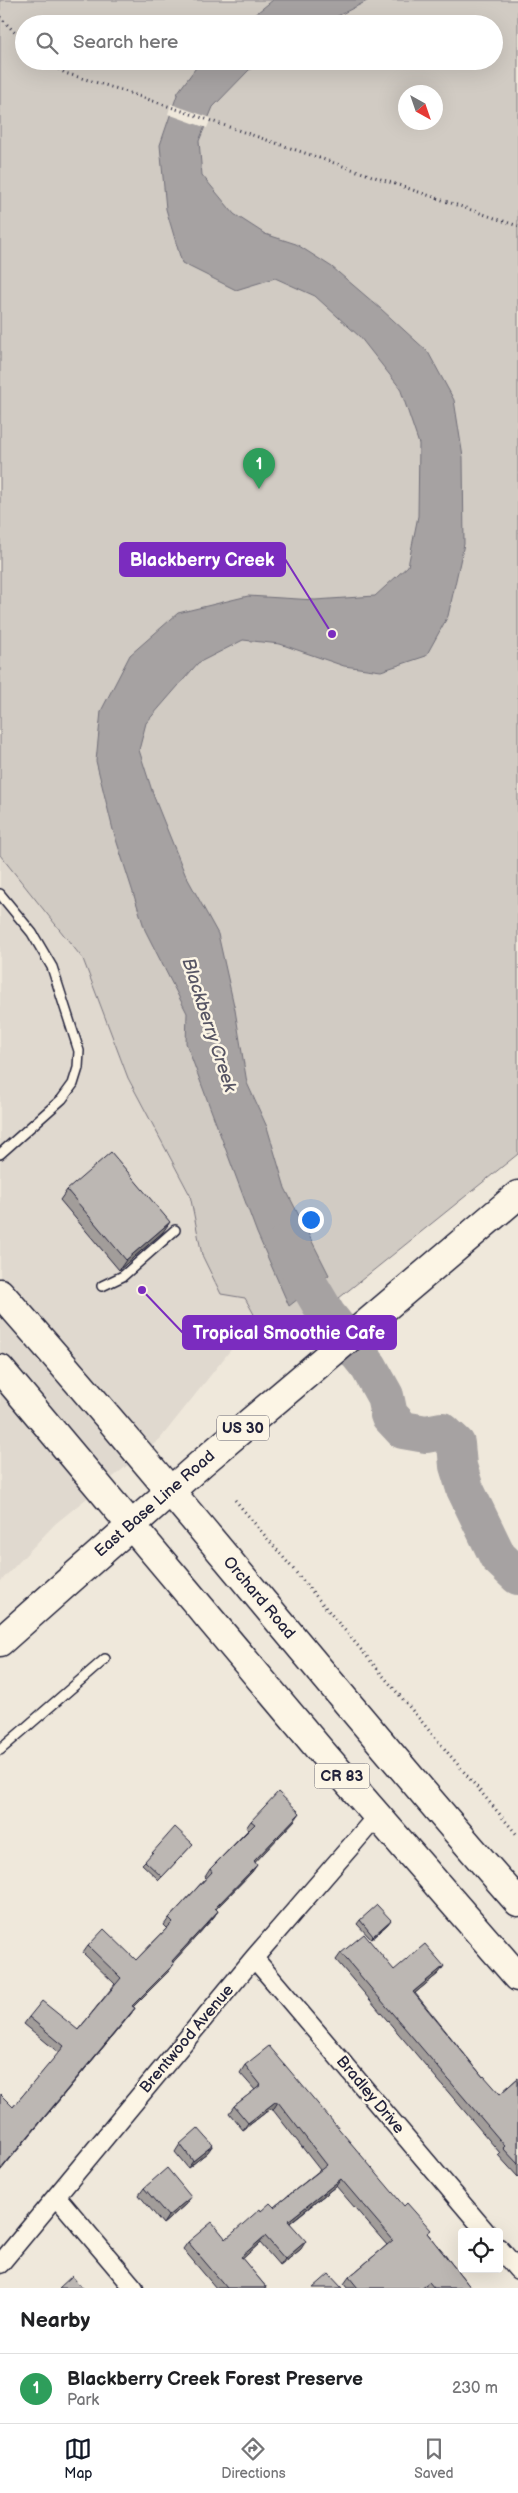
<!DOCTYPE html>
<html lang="en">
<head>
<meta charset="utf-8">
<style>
  :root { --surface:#fff; --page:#f6f6f6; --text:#202124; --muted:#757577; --line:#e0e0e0; --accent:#111827 }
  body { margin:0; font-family:"Balsamiq Sans",sans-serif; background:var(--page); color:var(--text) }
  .controls { position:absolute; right:15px; bottom:15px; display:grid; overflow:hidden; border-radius:5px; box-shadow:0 5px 20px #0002 }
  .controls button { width:45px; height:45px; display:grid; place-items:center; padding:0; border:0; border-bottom:1px solid var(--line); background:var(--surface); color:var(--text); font:25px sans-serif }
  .compass { position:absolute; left:398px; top:85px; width:45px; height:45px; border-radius:50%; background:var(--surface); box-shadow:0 5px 20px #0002; rotate:140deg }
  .you { position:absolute; left:310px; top:1219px; width:18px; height:18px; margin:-12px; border:4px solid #fff; border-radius:50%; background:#1a73e8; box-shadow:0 0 0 8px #1a73e833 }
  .badge { display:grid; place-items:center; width:32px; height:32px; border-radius:50%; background:var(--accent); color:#fff; font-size:16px; font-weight:700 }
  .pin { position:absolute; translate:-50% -41px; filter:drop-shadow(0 1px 2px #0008) }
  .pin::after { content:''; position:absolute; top:26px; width:18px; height:15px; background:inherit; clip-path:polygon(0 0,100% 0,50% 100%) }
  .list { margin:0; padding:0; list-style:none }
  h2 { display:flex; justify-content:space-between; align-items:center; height:65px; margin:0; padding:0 20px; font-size:21px }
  h2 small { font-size:16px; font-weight:400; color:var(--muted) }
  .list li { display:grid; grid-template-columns:32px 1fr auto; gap:15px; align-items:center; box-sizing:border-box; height:70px; padding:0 20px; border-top:1px solid var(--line) }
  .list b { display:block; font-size:19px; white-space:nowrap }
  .list p { margin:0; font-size:16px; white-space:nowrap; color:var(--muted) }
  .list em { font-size:16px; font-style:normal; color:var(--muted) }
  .icon { flex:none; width:28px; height:28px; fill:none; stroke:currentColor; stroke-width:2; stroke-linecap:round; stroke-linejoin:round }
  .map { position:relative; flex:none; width:518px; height:2288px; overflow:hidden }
  .search { position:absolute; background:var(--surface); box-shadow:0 5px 20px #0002; left:15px; right:15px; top:15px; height:55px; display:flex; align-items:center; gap:12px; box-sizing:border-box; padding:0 18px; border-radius:28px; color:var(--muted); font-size:19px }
  .sheet { height:135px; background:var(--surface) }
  nav { display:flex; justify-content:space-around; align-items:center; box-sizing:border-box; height:70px; border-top:1px solid var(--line); background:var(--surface); font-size:14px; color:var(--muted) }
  nav a { display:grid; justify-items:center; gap:2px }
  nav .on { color:var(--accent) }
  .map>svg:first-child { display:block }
  .built { fill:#e0d9cf }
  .green { fill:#d1cbc3; stroke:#7a767f; fill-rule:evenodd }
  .water { fill:#a6a2a2; stroke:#716f79 }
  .pier { fill:#efe8db }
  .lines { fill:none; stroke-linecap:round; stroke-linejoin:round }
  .river { stroke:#a6a2a2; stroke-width:38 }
  .lane-casing { stroke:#22223b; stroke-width:12 }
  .street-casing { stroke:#22223b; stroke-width:21 }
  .primary-casing { stroke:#22223b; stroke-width:31 }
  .path { stroke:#22223b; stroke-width:3; stroke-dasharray:1 4; stroke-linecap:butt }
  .lane { stroke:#fcf5e5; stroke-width:9 }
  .street { stroke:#fcf5e5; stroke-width:18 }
  .primary { stroke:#fcf5e5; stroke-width:28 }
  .wall { fill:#a29d9a; stroke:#22223b }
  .shaded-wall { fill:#84807d; stroke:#22223b }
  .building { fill:#bcb7b3; stroke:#22223b }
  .labels { text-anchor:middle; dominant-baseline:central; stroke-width:5; stroke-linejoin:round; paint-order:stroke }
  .shield { fill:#fcf5e5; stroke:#63616e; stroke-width:1 }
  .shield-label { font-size:15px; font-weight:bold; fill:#22223b }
  .street-label { font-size:16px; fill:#22223b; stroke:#fcf5e5 }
  .water-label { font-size:18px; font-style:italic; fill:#575564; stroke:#fcf5e5 }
  .leader { fill:none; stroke:#7b2cbf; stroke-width:2 }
  .callout-dot { fill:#7b2cbf; stroke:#fcf5e5; stroke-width:2 }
  .callout { fill:#7b2cbf; stroke:#7b2cbf; stroke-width:2 }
  .callout-label { font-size:18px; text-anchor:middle; font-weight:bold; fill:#fff }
</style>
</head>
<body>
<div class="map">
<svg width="518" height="2288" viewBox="0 0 518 2288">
  <rect width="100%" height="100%" fill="#efe8db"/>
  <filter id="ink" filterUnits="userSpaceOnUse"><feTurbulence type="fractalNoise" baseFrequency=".02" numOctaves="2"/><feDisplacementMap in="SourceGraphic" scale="10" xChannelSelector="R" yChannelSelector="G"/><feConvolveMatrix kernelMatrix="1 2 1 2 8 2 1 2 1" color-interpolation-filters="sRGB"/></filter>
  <g filter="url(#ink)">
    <path class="built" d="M0 855 83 959 128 1078 256 1318 160 1439 55 1524 0 1582Z"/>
    <path class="green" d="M0 0H518V1154L303 1327 256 1318 245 1298 221 1294 202 1255 190 1195 128 1078 83 959 0 855ZM24 24H494V61H24ZM406 92H436V122H406Z"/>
    <path class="water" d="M273 0H369L322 24H243Z
      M201 61H263L249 70 213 107 199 141 202 175 234 214 265 234 296 244 332 267 381 309 428 352 454 400 463 457 464 544 448 616 426 656 381 671 344 666 280 644 243 640 198 663 146 723 139 750 154 797 185 874 218 934 235 1010 247 1083 267 1127 285 1188 329 1275 289 1306 257 1233 186 1043 187 1013 145 930 113 830 96 761 101 711 130 655 178 613 248 596 315 600 375 596 408 566 418 516 419 444 400 388 360 337 315 296 275 278 236 290 182 263 166 209 160 145 178 92Z"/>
    <path class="pier" d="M171 104 211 118 207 128 168 114Z"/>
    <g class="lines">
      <path class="river" d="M285 1244 327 1315 369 1367 385 1396 389 1415 403 1430 426 1434 442 1431 456 1444 458 1466 465 1489 498 1557 518 1576"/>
      <g class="lane-casing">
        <path id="lane" d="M0 894 32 933 52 967 79 1051 78 1068 73 1084 62 1099 0 1154
          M102 1286 123 1276 175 1230
          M0 1750 105 1659"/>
      </g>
      <g class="street-casing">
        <path id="street" d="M254 1958 486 2232
          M57 2197 134 2288
          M499 2248 518 2270
          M0 2264 254 1958 377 1816"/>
      </g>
      <g class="primary-casing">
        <path id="primary" d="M0 1293C177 1492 341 1702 518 1902
          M0 1369 320 1750 518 1977
          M0 1642 203 1462 518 1195"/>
      </g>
      <path class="path" d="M0 17 24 42
        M46 61 65 73 118 89 518 226
        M235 1500 518 1836"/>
      <use href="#lane" class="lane"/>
      <use href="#street" class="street"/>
      <use href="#primary" class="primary"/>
    </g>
    <path class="wall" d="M67 1190 163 1232 119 1270 60 1200Z
      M295 1820 255 1862 252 1872 216 1909 218 1911 213 1918 173 1962 169 1971 133 2007 135 2008 130 2015 0 2171V2094L13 2107 59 2053 24 2024 29 2017 78 2030 115 1984 83 1953 88 1946 136 1960 167 1928 164 1925 169 1918 206 1878 205 1877 210 1869 248 1830 246 1828 251 1821Z
      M190 1847 159 1880 142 1864 145 1861Z
      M360 1920 388 1924 371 1939 357 1924Z
      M341 1953 394 1970 439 1973 415 1993 483 2077 500 2094 518 2078V2177L498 2155 500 2153 336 1960Z
      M245 2065 428 2234 471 2288H347L344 2284 349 2277 387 2245 336 2186 290 2223 301 2249 280 2266 260 2243 242 2259 267 2288H216L183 2249 188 2242 226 2239 261 2211 274 2207 320 2170 273 2110 270 2109 243 2130 229 2113 234 2106 255 2090 240 2073Z
      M180 2144 208 2152 188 2168 175 2152Z
      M144 2188 191 2197 186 2204 163 2224 139 2195Z"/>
    <path class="shaded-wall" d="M170 1222 163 1232 119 1270 126 1260Z
      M300 1813 295 1820 249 1869 254 1861Z
      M257 1865 252 1872 210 1915 215 1908Z
      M218 1911 213 1918 167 1969 172 1961Z
      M391 1920 388 1924 371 1939 373 1936Z
      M174 1964 169 1971 127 2013 132 2006Z
      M444 1966 439 1973 408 1999 413 1992Z
      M135 2008 130 2015 0 2171V2170Z
      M275 2102H278L273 2110 270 2109 243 2130 248 2123Z
      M213 2145 208 2152 188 2168 193 2161Z
      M341 2179 336 2186 283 2228 288 2221Z
      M191 2197 186 2204 163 2224 168 2216Z
      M265 2236 260 2243 236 2265 241 2257Z
      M306 2241 301 2249 280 2266 285 2259Z"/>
    <path class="building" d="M111 1152 170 1222 126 1260 67 1190Z
      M278 1792 300 1813 254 1861 257 1865 215 1908 218 1911 172 1961 174 1964 132 2006 135 2008 0 2170V2094L13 2107 64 2046 29 2017 42 2001 78 2030 121 1978 88 1946 104 1929 136 1960 173 1922 169 1918 212 1872 210 1869 255 1824 251 1821Z
      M175 1827 193 1844 162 1877 145 1861Z
      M377 1905 391 1920 373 1936 360 1920Z
      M364 1934 394 1970 425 1944 444 1966 413 1992 483 2077 484 2076 500 2094 518 2078V2164L503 2148 505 2146 341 1953Z
      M269 2046 404 2206 407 2203 431 2230 427 2233 471 2288H434L429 2282 421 2288H358L349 2277 393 2240 341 2179 288 2221 306 2241 285 2259 265 2236 241 2257 267 2288H227L188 2242 212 2222 226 2239 260 2209 261 2211 270 2203 274 2207 327 2165 278 2102H275L248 2123 234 2106 261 2085 245 2065Z
      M198 2128 213 2145 193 2161 180 2144Z
      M167 2168 191 2197 168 2216 144 2188Z
      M329 2274 342 2288H313Z
      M72 2276 82 2288H59Z"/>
  </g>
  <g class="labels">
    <g class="shield">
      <rect x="217" y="1415.5" width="52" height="25" rx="4"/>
      <rect x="314.5" y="1763.5" width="55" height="25" rx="4"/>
    </g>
    <g class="shield-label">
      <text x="243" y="1428">US 30</text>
      <text x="342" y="1776">CR 83</text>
    </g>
    <g class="street-label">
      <text transform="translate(155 1504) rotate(-41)">East Base Line Road</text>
      <text transform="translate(259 1598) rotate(50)">Orchard Road</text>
      <text transform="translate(187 2039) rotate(-50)">Brentwood Avenue</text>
      <text transform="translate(370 2095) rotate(50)">Bradley Drive</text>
    </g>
    <g class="water-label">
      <text transform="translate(209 1025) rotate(72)">Blackberry Creek</text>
    </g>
  </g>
  <path class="leader" d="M332 634L285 559M142 1290L183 1333"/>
  <g class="callout-dot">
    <circle cx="332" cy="634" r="5"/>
    <circle cx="142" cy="1290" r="5"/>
  </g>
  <g class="callout">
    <rect x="120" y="543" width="165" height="33" rx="5"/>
    <rect x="183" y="1316" width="213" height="33" rx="5"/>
  </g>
  <g class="callout-label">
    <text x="202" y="566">Blackberry Creek</text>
    <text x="289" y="1339">Tropical Smoothie Cafe</text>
  </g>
</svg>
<div class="controls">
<button><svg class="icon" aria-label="locate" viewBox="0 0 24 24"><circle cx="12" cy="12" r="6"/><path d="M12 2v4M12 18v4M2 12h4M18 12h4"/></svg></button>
</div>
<svg class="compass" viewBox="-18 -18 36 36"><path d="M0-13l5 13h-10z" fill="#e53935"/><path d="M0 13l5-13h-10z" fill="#757577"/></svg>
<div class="you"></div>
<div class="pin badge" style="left:259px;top:489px;background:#2e9e5b">1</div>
<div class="search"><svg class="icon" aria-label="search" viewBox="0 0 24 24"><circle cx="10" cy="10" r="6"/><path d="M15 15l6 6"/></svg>Search here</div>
</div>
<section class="sheet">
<h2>Nearby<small></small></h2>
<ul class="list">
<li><span class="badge" style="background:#2e9e5b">1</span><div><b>Blackberry Creek Forest Preserve</b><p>Park</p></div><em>230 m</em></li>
</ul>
</section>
<nav>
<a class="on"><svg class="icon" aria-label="map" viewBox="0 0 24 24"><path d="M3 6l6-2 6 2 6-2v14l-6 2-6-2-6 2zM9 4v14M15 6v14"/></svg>Map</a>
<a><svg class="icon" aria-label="directions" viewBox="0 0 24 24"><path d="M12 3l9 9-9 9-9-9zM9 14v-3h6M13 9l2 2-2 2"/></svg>Directions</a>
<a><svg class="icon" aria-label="saved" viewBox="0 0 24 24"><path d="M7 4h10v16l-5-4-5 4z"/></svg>Saved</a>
</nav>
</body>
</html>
